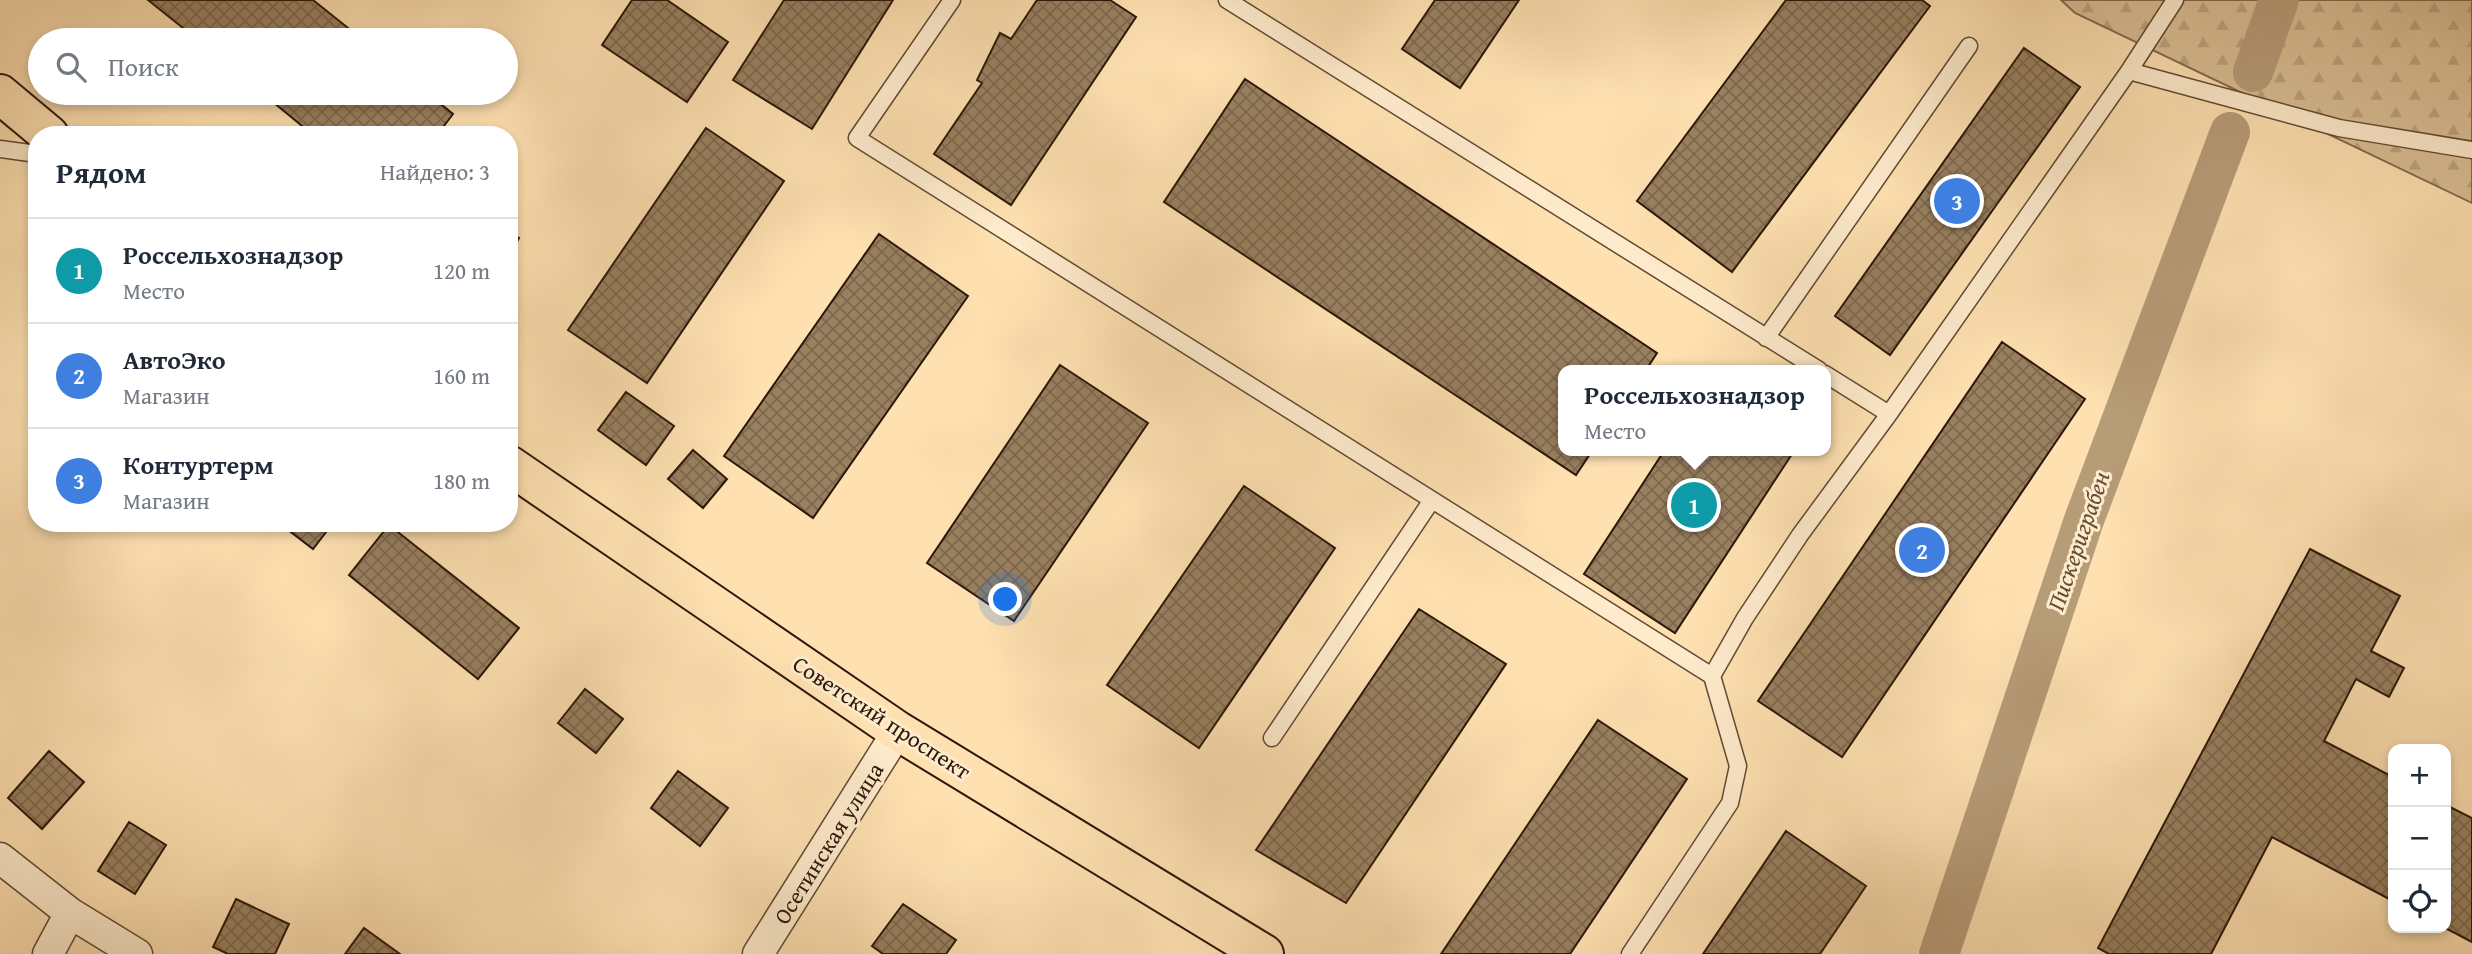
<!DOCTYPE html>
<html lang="ru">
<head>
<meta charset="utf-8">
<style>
  :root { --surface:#fff; --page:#f6f6f7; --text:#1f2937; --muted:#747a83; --line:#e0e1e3; --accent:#2563eb }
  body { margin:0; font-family:"Gentium Book Plus",serif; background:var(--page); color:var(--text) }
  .controls { position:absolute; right:21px; bottom:21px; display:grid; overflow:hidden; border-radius:14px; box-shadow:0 4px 10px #0003 }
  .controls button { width:63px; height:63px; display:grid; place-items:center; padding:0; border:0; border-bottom:2px solid var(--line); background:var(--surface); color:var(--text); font:35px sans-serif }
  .you { position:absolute; left:1006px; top:600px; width:24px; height:24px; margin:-18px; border:5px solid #fff; border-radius:50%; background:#1a73e8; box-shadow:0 0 0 10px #1a73e833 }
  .badge { display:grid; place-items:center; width:46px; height:46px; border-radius:50%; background:var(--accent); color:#fff; font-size:23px; font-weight:700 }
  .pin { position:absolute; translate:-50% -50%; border:4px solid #fff; box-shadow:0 2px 7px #0006 }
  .popup { position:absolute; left:1558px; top:365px; width:273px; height:91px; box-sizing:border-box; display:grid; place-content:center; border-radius:14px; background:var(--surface); filter:drop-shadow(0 2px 5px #0005); font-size:23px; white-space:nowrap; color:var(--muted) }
  .popup b { font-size:26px; color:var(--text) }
  .popup::after { content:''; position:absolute; left:50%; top:100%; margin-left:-14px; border:14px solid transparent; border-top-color:var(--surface) }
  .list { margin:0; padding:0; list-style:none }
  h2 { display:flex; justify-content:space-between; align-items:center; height:91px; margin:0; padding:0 28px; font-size:30px }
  h2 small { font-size:23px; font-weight:400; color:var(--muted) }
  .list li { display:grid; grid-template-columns:46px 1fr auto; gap:21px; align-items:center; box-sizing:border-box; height:105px; padding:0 28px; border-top:2px solid var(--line) }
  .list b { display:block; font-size:26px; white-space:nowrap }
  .list p { margin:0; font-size:23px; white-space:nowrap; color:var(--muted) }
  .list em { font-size:23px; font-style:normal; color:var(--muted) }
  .icon { flex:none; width:38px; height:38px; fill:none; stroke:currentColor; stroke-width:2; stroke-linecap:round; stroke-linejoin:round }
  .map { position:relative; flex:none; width:2472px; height:954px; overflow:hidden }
  .search { position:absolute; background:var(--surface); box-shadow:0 4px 10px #0003; left:28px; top:28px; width:490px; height:77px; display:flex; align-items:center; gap:18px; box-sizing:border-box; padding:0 24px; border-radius:38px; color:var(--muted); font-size:26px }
  .panel { position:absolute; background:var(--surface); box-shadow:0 4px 10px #0003; left:28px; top:126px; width:490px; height:406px; border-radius:28px }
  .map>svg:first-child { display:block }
  .forest { fill:url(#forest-firs); stroke:#836b4e; stroke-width:2 }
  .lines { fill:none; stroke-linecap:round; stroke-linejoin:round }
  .canal { stroke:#b79c78; stroke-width:40 }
  .building { fill:url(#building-cross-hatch); stroke:#2c1808; stroke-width:2 }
  .lane-casing { stroke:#604a32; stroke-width:19 }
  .street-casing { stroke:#604a32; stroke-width:33 }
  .primary-casing { stroke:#2c1808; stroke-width:42 }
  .lane { stroke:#feebcc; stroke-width:16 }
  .street { stroke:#feebcc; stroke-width:30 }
  .primary { stroke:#fee0b1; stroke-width:38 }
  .labels { text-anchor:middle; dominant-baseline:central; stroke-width:6; stroke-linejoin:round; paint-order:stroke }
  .street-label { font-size:23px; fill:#2c1808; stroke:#feebcc }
  .water-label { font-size:24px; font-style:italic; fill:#644d35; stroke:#feebcc }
</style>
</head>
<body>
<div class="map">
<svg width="2472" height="954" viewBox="0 0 2472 954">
  <defs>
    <pattern id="forest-firs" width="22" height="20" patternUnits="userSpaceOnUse" patternTransform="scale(1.75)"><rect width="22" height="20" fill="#dabe94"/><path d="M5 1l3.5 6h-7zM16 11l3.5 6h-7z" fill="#bba37e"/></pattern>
    <pattern id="building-cross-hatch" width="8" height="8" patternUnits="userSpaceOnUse" patternTransform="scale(1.75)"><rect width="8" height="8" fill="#998060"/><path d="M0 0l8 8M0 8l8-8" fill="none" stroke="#7d684d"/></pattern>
  </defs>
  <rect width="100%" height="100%" fill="#fee0b1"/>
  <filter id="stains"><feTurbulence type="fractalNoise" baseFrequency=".00286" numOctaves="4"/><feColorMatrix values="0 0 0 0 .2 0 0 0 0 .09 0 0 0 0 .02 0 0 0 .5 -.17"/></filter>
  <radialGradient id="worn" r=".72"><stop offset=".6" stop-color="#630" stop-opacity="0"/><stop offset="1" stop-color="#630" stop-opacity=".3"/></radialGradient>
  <path class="forest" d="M2061 0H2472V203L2075 13Z"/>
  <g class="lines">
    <path class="canal" d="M2253 72 2279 0
      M1939 954 2084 520 2230 132"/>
  </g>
  <path class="building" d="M148 0H313L363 40H198Z
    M632 0H667L728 42 687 102 602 45Z
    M784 0H893L812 129 733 80Z
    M1037 0H1110L1136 17 1011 205 934 154 982 83 977 80 1000 33 1011 39Z
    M1435 0H1519L1460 88 1402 49Z
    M1786 0H1922L1930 6 1732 272 1637 201Z
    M2024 48 2080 87 1890 355 1835 316Z
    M1245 79 1657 353 1646 370H1563V451H1592L1576 475 1164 202Z
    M262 93H427L453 114 437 135H313Z
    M706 128 784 181 647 383 568 330Z
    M509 233 519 238 509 256Z
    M879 234 968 296 813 518 724 456Z
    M2002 342 2085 399 1842 757 1758 701Z
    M1060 365 1148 423 1014 621 927 563Z
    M626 392 674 426 646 465 598 430Z
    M693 450 727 479 703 508 668 479Z
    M1664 451H1794L1675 633 1584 574Z
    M1244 486 1335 548 1199 748 1107 685Z
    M279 523H333L313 549Z
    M389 525 519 628 478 679 349 575Z
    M2310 549 2400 596 2371 651 2404 668 2389 697 2356 679 2324 741 2393 777V901L2272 837 2211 954H2109L2098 948Z
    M1419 609 1506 664 1346 903 1256 850Z
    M585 689 623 719 596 753 558 723Z
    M1598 720 1687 779 1570 954H1441Z
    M49 751 84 782 42 829 8 798Z
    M678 771 728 808 700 846 651 808Z
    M2446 805 2472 818V942L2445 928Z
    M129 822 166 845 135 894 98 871Z
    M1786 831 1866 886 1820 954H1703Z
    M236 899 289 924 275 954H228L213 947Z
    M903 904 956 940 946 954H883L872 946Z
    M364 928 400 954H345Z"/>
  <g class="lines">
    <g class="lane-casing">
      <path id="lane" d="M952 0 857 138 1712 676
        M1227 0 1819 370
        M2129 71 2339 128 2472 150
        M0 149 37 154
        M1766 338 1969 46
        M1825 374 1889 414
        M1272 738 1432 500
        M1630 954 1730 803 1738 766 1712 676 1745 618 1800 535 1889 414 2129 71 2175 0"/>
    </g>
    <g class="street-casing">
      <path id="street" d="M0 858 70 913 137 954
        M48 954 70 913
        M758 954 898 731"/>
    </g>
    <g class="primary-casing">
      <path id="primary" d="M0 94 49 135
        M509 465 898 731 1264 954"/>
    </g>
    <use href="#lane" class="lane"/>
    <use href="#street" class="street"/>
    <use href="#primary" class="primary"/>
  </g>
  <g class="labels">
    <g class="street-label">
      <text transform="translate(882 717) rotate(33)">Советский проспект</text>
      <text transform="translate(828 843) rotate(-58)">Осетинская улица</text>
    </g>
    <g class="water-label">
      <text transform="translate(2078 541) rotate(-71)">Пискериграбен</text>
    </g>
  </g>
  <rect width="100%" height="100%" filter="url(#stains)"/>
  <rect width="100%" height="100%" fill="url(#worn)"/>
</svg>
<div class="controls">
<button>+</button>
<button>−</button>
<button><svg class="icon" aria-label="locate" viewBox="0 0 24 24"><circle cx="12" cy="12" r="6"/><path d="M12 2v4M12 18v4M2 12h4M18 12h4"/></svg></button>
</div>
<div class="you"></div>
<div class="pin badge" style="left:1694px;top:505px;background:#0f9aa8">1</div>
<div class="popup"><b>Россельхознадзор</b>Место</div>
<div class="pin badge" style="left:1922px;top:550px;background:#3f7fe0">2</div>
<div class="pin badge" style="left:1957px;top:201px;background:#3f7fe0">3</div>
<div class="search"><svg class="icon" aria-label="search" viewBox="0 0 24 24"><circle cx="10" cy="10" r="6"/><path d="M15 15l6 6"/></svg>Поиск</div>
<section class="panel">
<h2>Рядом<small>Найдено: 3</small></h2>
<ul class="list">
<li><span class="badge" style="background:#0f9aa8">1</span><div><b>Россельхознадзор</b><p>Место</p></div><em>120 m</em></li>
<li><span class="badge" style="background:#3f7fe0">2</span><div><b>АвтоЭко</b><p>Магазин</p></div><em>160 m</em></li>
<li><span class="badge" style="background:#3f7fe0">3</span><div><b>Контуртерм</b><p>Магазин</p></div><em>180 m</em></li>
</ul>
</section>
</div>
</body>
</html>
